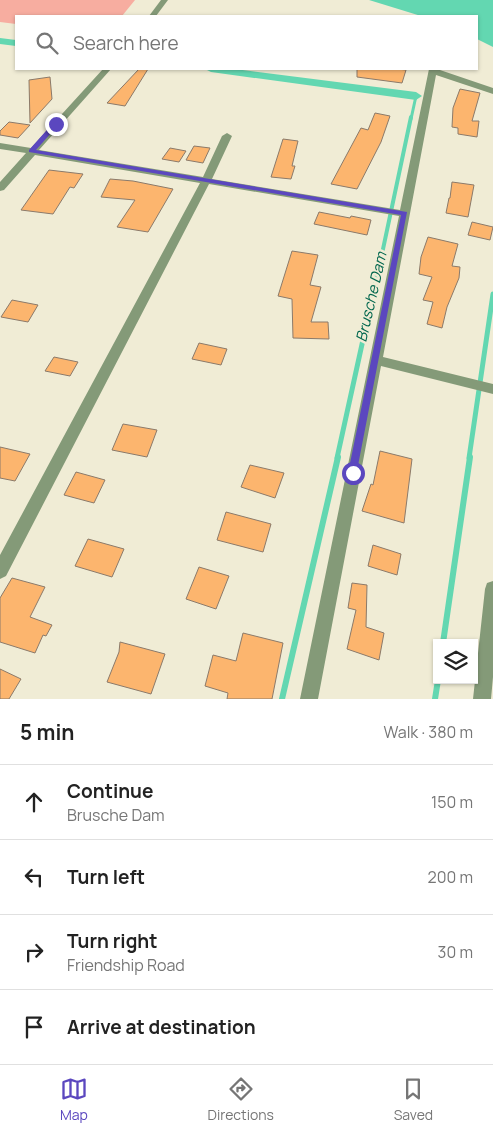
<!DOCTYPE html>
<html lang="en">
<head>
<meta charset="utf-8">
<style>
  :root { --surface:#fff; --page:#f2f2f2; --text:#222; --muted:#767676; --line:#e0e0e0; --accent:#5b47bf }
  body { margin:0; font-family:Manrope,sans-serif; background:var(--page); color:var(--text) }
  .controls { position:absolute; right:15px; bottom:15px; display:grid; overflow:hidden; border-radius:0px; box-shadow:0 1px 4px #0004 }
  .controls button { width:45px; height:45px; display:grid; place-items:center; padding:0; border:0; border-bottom:1px solid var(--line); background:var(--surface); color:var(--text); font:25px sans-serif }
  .stop { position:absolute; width:15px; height:15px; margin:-11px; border:4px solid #5b47bf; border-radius:50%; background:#fff }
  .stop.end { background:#5b47bf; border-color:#fff; box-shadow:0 1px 5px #0008 }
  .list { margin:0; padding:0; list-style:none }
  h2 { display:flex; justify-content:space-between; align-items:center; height:65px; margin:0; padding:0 20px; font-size:21px }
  h2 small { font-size:16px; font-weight:400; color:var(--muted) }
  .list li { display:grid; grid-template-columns:32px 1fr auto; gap:15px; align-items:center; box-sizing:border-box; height:75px; padding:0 20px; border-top:1px solid var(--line) }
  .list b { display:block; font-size:19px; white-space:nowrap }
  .list p { margin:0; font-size:16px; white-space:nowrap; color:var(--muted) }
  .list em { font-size:16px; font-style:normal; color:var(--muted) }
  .icon { flex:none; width:28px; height:28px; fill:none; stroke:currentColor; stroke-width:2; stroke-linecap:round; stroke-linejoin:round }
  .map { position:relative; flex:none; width:493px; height:699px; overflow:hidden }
  .search { position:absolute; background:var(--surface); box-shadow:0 1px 4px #0004; left:15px; right:15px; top:15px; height:55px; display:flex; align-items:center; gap:12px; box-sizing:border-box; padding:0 18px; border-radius:0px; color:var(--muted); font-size:19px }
  .sheet { height:365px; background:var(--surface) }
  nav { display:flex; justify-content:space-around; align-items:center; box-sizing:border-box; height:70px; border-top:1px solid var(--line); background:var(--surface); font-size:14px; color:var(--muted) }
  nav a { display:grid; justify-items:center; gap:2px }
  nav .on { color:var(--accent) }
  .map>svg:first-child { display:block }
  .green { fill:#f7ada0 }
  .water { fill:#63d7b1 }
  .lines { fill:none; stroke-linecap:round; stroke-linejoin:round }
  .stream-far3 { stroke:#63d7b1; stroke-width:3 }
  .stream-far2 { stroke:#63d7b1; stroke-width:4 }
  .stream-far1 { stroke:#63d7b1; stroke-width:5 }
  .stream { stroke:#63d7b1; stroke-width:6 }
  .canal { fill:#63d7b1; fill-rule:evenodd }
  .building { fill:#fcb56e; stroke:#8b7a6a }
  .minor { fill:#849a78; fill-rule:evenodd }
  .route { fill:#5b47bf }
  .labels { text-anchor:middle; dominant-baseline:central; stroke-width:5; stroke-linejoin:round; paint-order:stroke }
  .water-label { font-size:15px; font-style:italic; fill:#01664d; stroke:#f0ecd5 }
</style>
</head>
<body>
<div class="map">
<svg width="493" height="699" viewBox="0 0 493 699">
  <rect width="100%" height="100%" fill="#f0ecd5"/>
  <path class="green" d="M0 0H135L122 16H16V24L0 22Z"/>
  <path class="water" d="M369 0H493V47L477 39V16H421Z"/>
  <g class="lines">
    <path class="stream-far3" d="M411 119 416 96"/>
    <path class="stream-far2" d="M379 268 411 117"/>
    <path class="stream-far1" d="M337 458 379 267
      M469 458 493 294"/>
    <path class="stream" d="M443 643 470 457
      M282 699 338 457
      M435 699 438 680"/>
    <path class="canal" d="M0 38 16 40V46L0 44Z
      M205 69H235L416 92 422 96 416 100 211 72Z"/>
  </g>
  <path class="building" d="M139 69H148L125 106 107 103Z
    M357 69H398L406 70 402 83 357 77Z
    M50 77 52 99 30 123 29 80Z
    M460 89 480 93 472 121H479L477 137 458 134V128L452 127 453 108Z
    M375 113 390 116 381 142 357 189 331 184 361 128 368 130Z
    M9 122 30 125 18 138 0 135V131Z
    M283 139 298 141 292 166H295L291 179 271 177Z
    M194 146 210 148 203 163 186 160Z
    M170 148 186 151 179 162 162 159Z
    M49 170 83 174 74 188 70 187 53 214 21 210Z
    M110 179 133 181 173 189 148 232 117 227 135 200 101 197Z
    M452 182 474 185 468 217 446 213 449 198H450Z
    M319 212 350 218 351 216 371 220 367 235 314 224Z
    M472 222 493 227 490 240 468 235Z
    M428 237 458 244 452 266 460 267 459 278 447 307 442 328 427 324 433 302 423 300 432 277 419 274 421 257Z
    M292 251 318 255 310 285 321 287 311 322H328L329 339 293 338 292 299 278 296Z
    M12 300 38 305 28 322 1 317Z
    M199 343 227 349 221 365 192 359Z
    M54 357 78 362 70 376 45 371Z
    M123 424 157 430 147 457 112 450Z
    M0 447 30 454 15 481 0 478Z
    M380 451 412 459 404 523 362 511 371 484 373 485Z
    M250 465 284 473 275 498 241 487Z
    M76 472 105 480 94 503 64 495Z
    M226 512 271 524 263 552 217 540Z
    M88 539 124 549 112 577 75 566Z
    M373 545 401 554 397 575 368 566Z
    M199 567 229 576 216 609 186 599Z
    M12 578 45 587 30 617 52 625 46 636 43 635 35 653 0 642V598Z
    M352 583 367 585 366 627 384 633 379 660 347 649 356 610 348 608Z
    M243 633 283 643 272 699H227L228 693 205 686 213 655 236 661Z
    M120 642 165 654 151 694 107 682 119 652Z
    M0 669 21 679 9 699H0Z"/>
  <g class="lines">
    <path class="minor" d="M161 0H168L156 16H149Z
      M103 69H111L39 150 203 177 222 136 227 133 232 136 212 179 400 210 429 69H437L493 88V94L436 75 383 357 493 384V394L381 366 318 699H300L399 216 209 184 6 576 0 579V555L200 183 35 155 4 190 0 191V182L26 153 0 149V143L31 148Z
      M493 581V677L491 699H473L485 589 487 583Z"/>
  </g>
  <path class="route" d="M54 122 59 124 36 150 407 212 356 476H350L348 473 401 215 29 152V150Z"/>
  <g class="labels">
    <g class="water-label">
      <text transform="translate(371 297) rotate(-77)">Brusche Dam</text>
    </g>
  </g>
</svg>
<div class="controls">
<button><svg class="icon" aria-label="layers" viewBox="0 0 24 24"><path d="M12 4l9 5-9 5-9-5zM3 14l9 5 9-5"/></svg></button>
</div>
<div class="stop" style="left:353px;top:473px"></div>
<div class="stop end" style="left:56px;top:124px"></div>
<div class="search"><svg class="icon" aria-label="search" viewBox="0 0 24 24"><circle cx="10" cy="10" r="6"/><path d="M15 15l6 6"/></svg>Search here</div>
</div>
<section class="sheet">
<h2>5 min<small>Walk · 380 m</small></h2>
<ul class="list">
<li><svg class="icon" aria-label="ahead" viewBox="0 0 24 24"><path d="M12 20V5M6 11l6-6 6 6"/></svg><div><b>Continue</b><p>Brusche Dam</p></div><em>150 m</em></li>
<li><svg class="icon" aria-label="left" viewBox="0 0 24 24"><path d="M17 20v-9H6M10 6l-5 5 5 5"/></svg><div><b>Turn left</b></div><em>200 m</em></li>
<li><svg class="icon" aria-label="right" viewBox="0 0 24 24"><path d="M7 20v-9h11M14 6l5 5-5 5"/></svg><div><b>Turn right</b><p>Friendship Road</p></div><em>30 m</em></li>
<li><svg class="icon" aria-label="arrive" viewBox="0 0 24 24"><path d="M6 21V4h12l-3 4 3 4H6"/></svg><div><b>Arrive at destination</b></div></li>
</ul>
</section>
<nav>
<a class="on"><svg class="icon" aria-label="map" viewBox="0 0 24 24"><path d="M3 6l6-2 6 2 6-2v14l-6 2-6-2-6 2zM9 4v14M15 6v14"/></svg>Map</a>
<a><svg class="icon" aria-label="directions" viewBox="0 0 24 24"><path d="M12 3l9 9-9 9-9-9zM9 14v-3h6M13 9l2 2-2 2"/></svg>Directions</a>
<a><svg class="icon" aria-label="saved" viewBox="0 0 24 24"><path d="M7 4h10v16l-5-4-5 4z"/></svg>Saved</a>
</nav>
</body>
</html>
